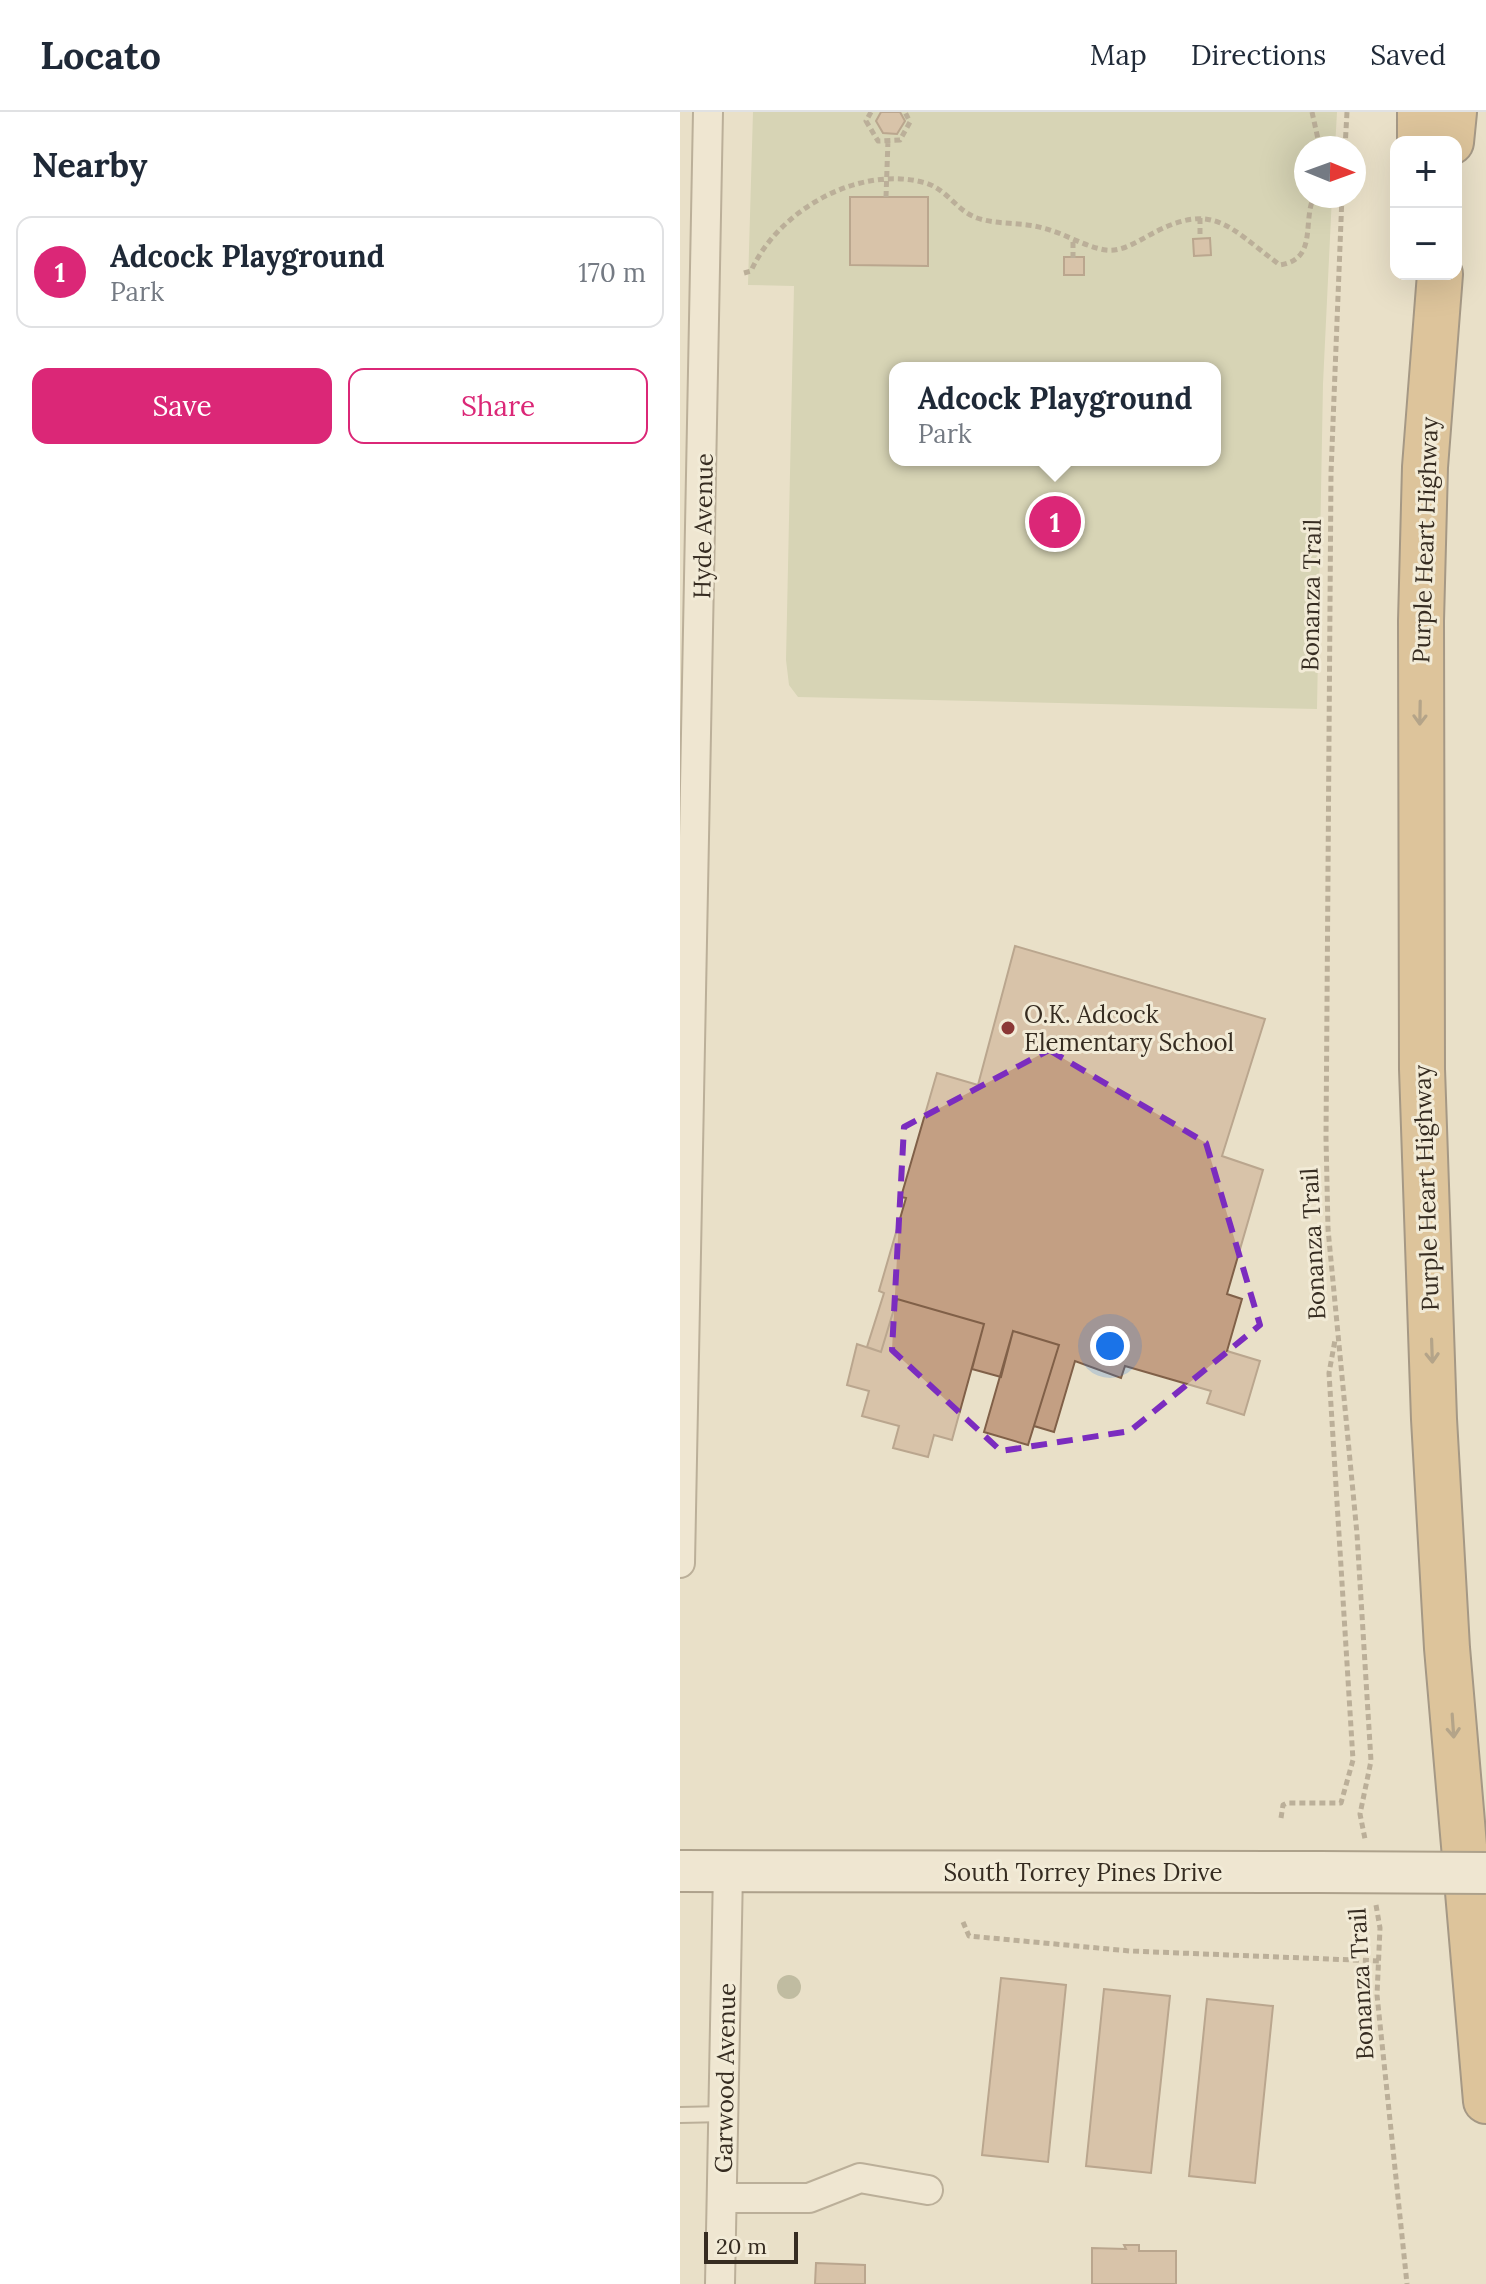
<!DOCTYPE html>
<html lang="en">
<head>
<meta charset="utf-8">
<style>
  :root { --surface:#fff; --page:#f2f2f3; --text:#1f2937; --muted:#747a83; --line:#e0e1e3; --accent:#db2777 }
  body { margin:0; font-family:Lora,serif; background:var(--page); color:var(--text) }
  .controls { position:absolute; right:24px; top:24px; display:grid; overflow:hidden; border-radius:16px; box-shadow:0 8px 32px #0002 }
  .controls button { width:72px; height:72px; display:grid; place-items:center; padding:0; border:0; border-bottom:2px solid var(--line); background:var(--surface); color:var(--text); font:40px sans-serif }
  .compass { position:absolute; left:614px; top:24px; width:72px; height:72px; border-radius:50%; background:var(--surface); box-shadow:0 8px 32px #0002; rotate:91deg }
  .scale { position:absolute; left:24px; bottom:20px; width:94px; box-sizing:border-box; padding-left:8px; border:4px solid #362c21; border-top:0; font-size:22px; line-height:28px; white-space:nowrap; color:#362c21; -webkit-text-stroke:6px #f2ebd7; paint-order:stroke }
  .you { position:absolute; left:430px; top:1234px; width:28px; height:28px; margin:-20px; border:6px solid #fff; border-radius:50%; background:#1a73e8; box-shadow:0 0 0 12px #1a73e833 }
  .badge { display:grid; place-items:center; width:52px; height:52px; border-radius:50%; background:var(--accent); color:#fff; font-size:26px; font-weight:700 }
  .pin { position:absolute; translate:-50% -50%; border:4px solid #fff; box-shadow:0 2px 8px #0006 }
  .popup { position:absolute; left:209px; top:250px; width:332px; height:104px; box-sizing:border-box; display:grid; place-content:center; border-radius:16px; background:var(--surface); filter:drop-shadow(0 2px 6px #0005); font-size:26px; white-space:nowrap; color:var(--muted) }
  .popup b { font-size:30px; color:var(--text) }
  .popup::after { content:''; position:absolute; left:50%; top:100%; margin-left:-16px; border:16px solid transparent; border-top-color:var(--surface) }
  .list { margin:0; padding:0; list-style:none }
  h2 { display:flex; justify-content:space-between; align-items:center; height:104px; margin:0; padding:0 32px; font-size:34px }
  h2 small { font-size:26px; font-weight:400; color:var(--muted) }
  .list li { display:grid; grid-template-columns:52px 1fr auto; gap:24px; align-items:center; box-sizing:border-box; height:112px; margin:0 16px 16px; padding:0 16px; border:2px solid var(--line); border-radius:16px }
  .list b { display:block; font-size:30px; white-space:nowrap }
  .list p { margin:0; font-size:26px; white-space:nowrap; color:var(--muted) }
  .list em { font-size:26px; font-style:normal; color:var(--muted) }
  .actions { display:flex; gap:16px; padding:24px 32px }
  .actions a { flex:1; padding:18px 0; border:2px solid var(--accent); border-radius:16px; text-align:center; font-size:28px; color:var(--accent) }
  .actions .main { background:var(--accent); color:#fff }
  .map { position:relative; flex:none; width:806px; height:2172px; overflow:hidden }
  header { display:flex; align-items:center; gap:48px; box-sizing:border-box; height:112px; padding:0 40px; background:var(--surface); border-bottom:2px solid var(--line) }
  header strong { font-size:38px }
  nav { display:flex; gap:44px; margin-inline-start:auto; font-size:28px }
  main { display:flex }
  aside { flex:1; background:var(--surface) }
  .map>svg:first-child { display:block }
  .green { fill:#c0c69d; fill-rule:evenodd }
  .building { fill:#c39f83; stroke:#806048; stroke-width:2 }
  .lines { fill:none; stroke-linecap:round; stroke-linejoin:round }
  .lane-casing { stroke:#83745f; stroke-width:18 }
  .street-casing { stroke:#83745f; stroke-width:32 }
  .secondary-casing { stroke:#655542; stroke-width:44 }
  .highway-casing { stroke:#524233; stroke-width:48 }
  .path { stroke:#83745f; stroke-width:5; stroke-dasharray:6 4; stroke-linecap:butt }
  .lane { stroke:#f5eedb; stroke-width:14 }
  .street { stroke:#f5eedb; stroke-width:28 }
  .secondary { stroke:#f5eedb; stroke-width:40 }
  .highway { stroke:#cea264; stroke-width:44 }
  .secondary-bridge-casing { stroke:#655542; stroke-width:44; stroke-linecap:butt }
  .secondary-bridge { stroke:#f5eedb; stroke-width:40 }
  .tree { fill:#8f9171 }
  .oneway { stroke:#735b3c }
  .marked { fill:none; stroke:#7b2cbf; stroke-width:6; stroke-dasharray:16 10; stroke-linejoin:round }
  .poi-dot { fill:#8b3836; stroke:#f2ebd7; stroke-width:3 }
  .labels { text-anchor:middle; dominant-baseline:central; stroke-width:6; stroke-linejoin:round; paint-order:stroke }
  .street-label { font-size:24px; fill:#362c21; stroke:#f2ebd7 }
  .poi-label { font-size:24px; fill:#362c21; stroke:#f2ebd7; text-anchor:start }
</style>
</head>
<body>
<header>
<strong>Locato</strong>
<nav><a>Map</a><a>Directions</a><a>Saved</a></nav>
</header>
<main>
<aside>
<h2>Nearby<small></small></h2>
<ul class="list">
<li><span class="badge">1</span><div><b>Adcock Playground</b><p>Park</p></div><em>170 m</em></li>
</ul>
<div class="actions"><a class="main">Save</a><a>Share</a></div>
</aside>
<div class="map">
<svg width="806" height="2172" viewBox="0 0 806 2172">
  <rect width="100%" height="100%" fill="#e9e0c8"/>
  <path class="green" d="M73 0H657L655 36H626V84H652L643 272 637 597 118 585 109 573 106 548 114 174 68 173ZM215 256H535V348H215Z"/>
  <path class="building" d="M201 0H220L225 9 217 22 203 21 196 9Z
    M170 85H248V154L170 153Z
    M530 126 531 143 514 144 513 127Z
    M384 145H404V163H384Z
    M335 834 585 907 542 1044 583 1058 547 1182 562 1187 547 1239 580 1249 564 1303 527 1291 531 1279 445 1254 441 1266 395 1249 374 1320 354 1314 379 1233 333 1219 321 1265 292 1257 304 1212 217 1187 201 1240 187 1235 204 1181 199 1179 226 1086 221 1085 257 961 298 973Z
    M217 1187 304 1212 272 1328 254 1323 248 1345 213 1336 219 1314 182 1304 189 1279 167 1273 177 1232 201 1240Z
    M333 1219 379 1233 348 1333 304 1320Z
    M321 1866 386 1873 368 2050 302 2043Z
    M424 1877 490 1884 471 2061 406 2054Z
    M527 1887 593 1894 575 2071 509 2064Z
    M444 2133H459V2139H496V2172H412V2136L446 2137Z
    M136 2151 185 2153V2172H135Z"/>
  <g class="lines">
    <g class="lane-casing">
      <path id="lane" d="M0 2003 44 2002"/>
    </g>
    <g class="street-casing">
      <path id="street" d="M0 1451 28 0
        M42 2086H129L180 2066 248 2078
        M40 2172 48 1759"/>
    </g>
    <g class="secondary-casing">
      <path id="secondary" d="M0 1759 639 1760"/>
    </g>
    <g class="highway-casing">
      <path id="highway" d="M740 0V30
        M771 30 774 0
        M760 162 745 355 741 509 742 957 754 1307 767 1536 806 1989"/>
    </g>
    <path class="path" d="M191 0 186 9 198 29 220 28 230 10 225 0
      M632 0 640 36
      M665 36 667 0
      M662 84 651 361 646 1026 648 1117 677 1422 691 1649 680 1702 685 1727
      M206 85 208 28
      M520 106V125
      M393 146V126
      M64 161 71 159C98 99 176 54 242 70 266 75 275 98 297 106 318 113 342 110 363 116 384 121 405 135 426 138 440 140 455 131 466 125 533 87 547 114 600 153 638 147 622 111 634 84
      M601 1706 603 1693 607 1691H661L673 1648 649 1261 655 1228
      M696 1793 700 1816 697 1883 727 2172
      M283 1810 289 1824 450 1839 699 1849"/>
    <use href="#lane" class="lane"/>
    <use href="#street" class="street"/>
    <use href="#secondary" class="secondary"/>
    <use href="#highway" class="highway"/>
    <g class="secondary-bridge-casing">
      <path id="secondary-bridge" d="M639 1760 806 1761"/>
    </g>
    <use href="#secondary-bridge" class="secondary-bridge"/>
  </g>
  <circle class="tree" cx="109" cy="1875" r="12"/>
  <defs><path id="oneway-shaft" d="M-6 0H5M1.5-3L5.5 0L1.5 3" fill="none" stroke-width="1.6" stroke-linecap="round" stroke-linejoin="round" transform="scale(2)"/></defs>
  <g class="oneway">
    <use href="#oneway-shaft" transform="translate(740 601) rotate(91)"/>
    <use href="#oneway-shaft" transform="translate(752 1239) rotate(88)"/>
    <use href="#oneway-shaft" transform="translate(773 1614) rotate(86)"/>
  </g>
  <path d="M0 0H806V2172H0ZM369 938 526 1031 580 1213 450 1319 321 1339 212 1238 224 1015Z" fill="#e9e0c8" fill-opacity=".55" fill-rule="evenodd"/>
  <path class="marked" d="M369 938 526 1031 580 1213 450 1319 321 1339 212 1238 224 1015Z"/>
  <circle class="poi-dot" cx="328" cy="916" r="8"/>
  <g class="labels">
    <g class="street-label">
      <text transform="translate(23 414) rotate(-89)">Hyde Avenue</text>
      <text transform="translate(745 428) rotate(-88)">Purple Heart Highway</text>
      <text transform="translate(631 483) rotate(-89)">Bonanza Trail</text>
      <text transform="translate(746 1076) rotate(-92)">Purple Heart Highway</text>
      <text transform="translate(633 1132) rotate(-93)">Bonanza Trail</text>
      <text x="403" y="1760">South Torrey Pines Drive</text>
      <text transform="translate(681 1872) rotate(-93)">Bonanza Trail</text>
      <text transform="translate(45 1966) rotate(-89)">Garwood Avenue</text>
    </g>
    <g class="poi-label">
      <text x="344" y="902">O.K. Adcock<tspan x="344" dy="28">Elementary School</tspan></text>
    </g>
  </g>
</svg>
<div class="controls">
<button>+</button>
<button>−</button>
</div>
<svg class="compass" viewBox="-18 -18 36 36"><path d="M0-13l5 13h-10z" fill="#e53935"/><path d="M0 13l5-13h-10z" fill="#747a83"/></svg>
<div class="scale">20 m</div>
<div class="you"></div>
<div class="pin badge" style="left:375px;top:410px">1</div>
<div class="popup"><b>Adcock Playground</b>Park</div>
</div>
</main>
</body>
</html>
